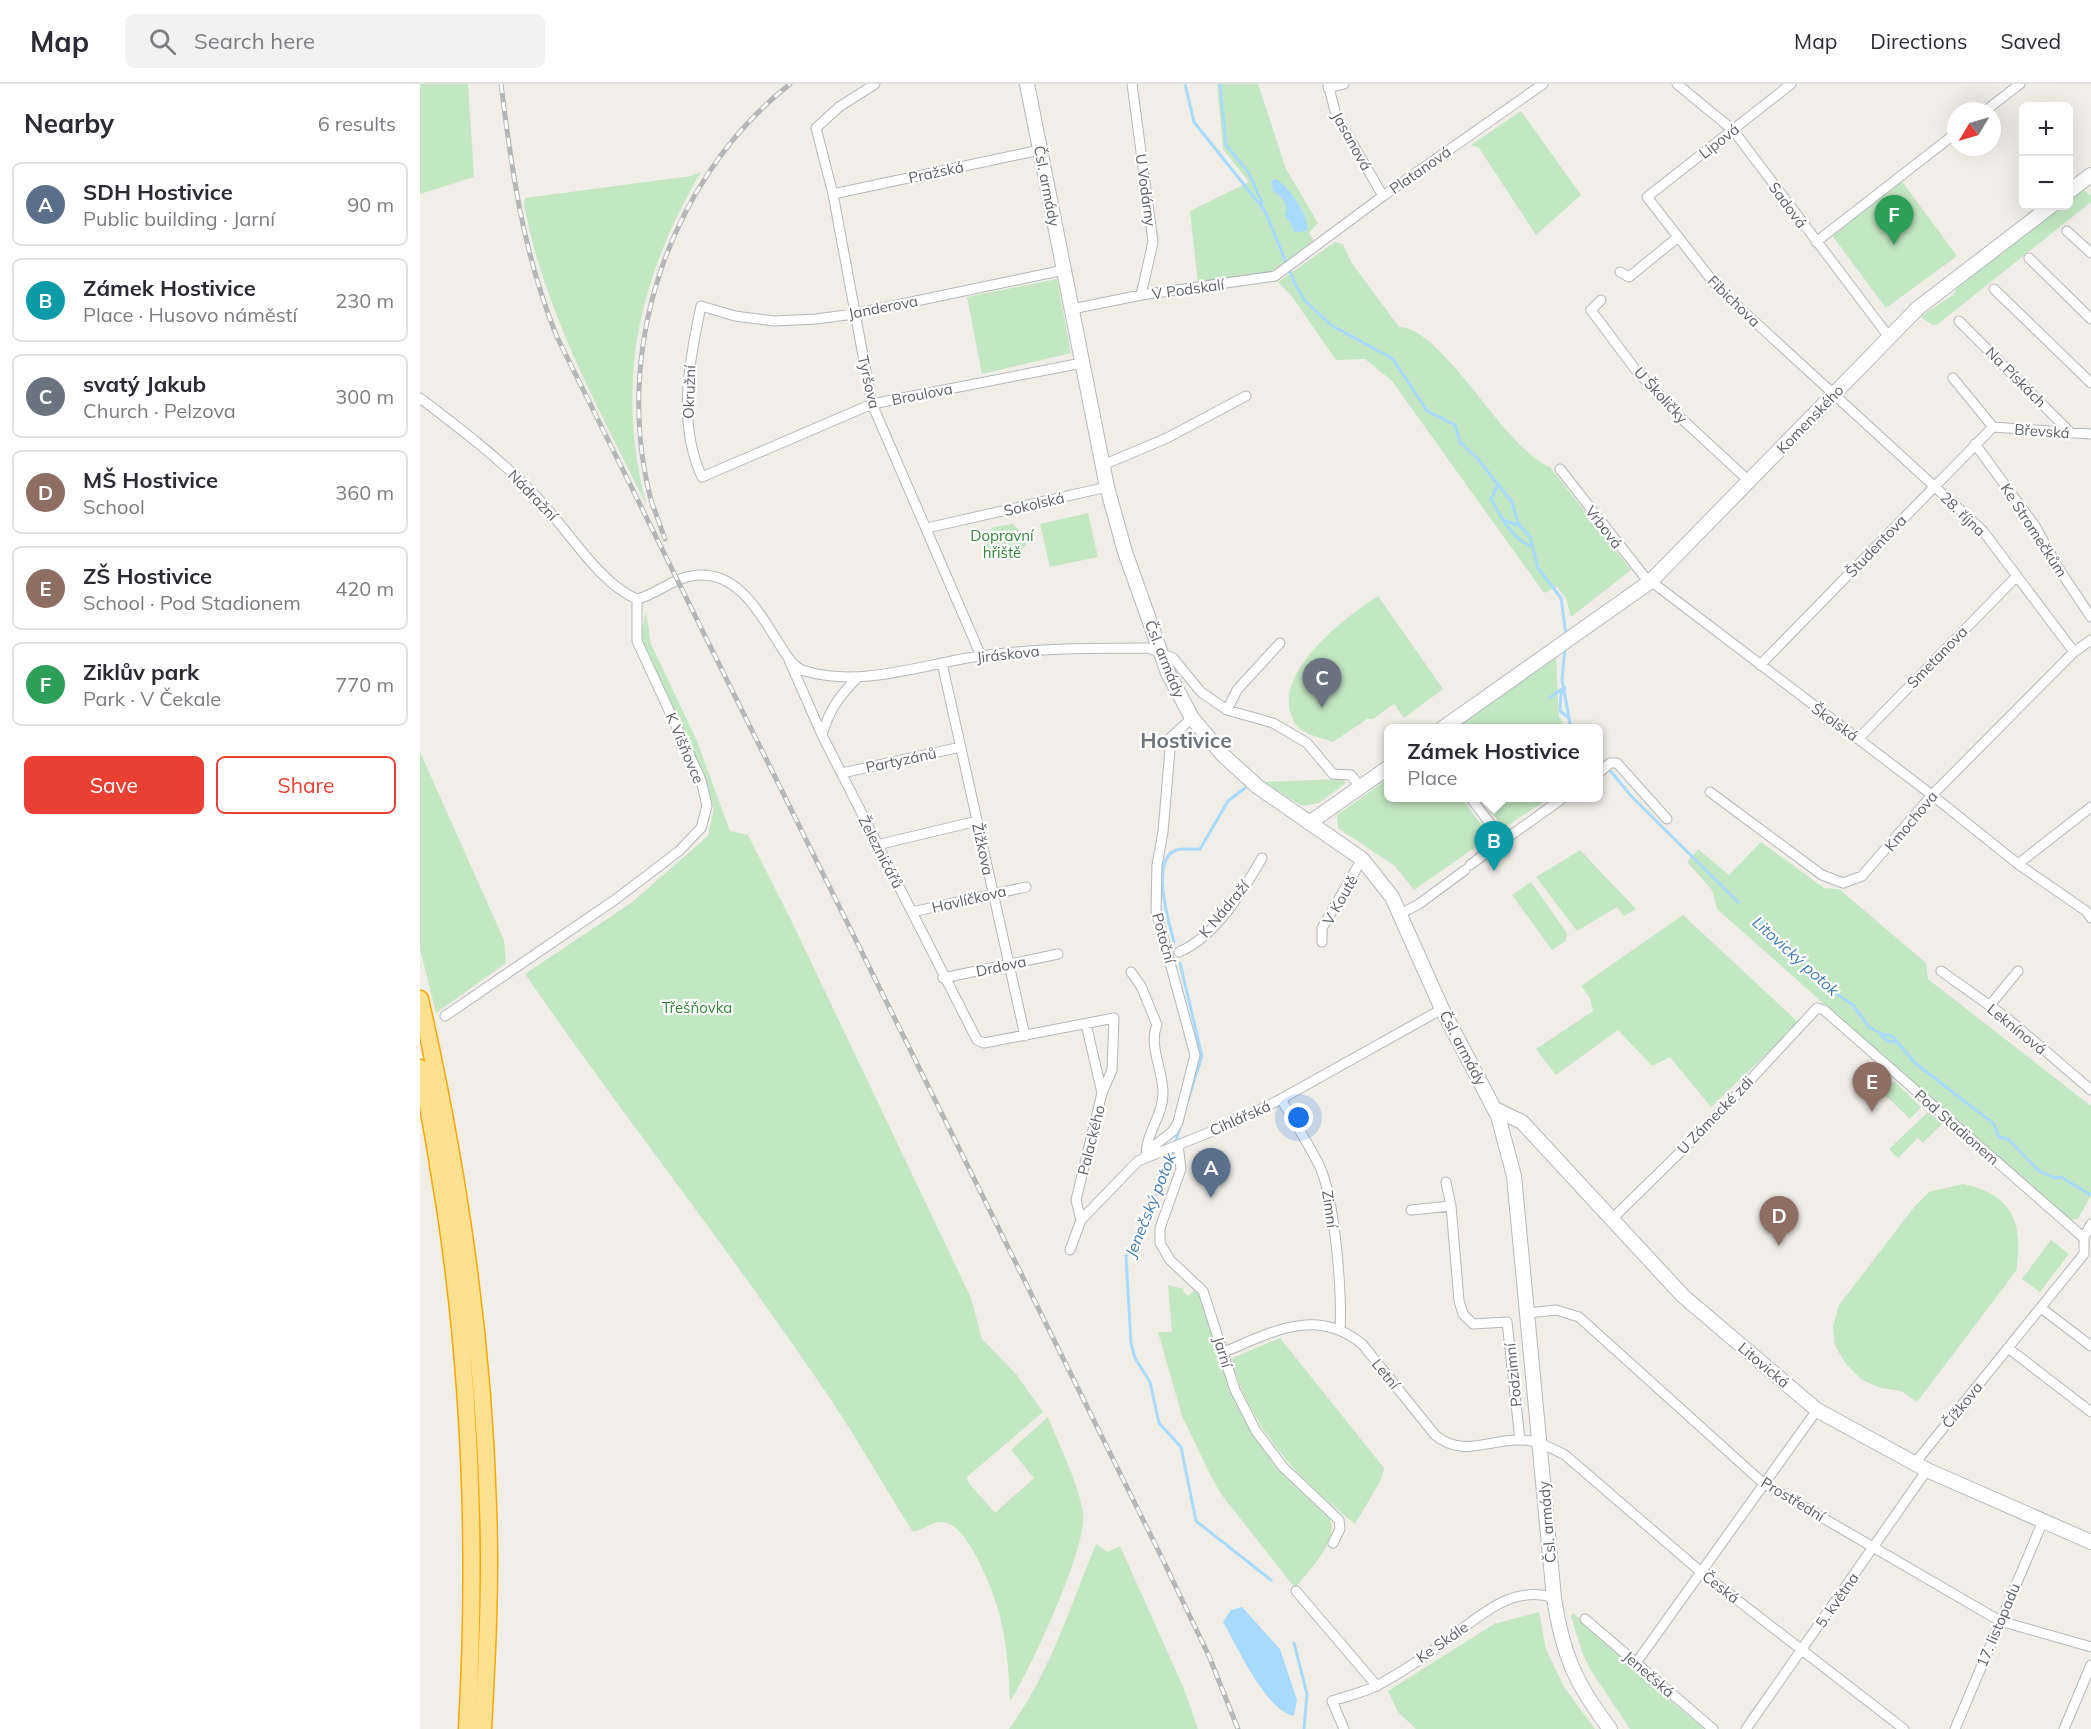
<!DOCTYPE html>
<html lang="en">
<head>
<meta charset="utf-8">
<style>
  :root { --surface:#fff; --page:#f2f2f3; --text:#2b2b33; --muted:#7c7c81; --line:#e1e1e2; --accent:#e94033 }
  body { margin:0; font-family:Mulish,sans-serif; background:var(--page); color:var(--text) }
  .controls { position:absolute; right:18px; top:18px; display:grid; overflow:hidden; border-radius:9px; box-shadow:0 6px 24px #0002 }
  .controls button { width:54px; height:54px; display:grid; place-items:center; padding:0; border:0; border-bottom:2px solid var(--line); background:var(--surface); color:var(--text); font:30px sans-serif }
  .compass { position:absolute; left:1527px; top:18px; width:54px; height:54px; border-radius:50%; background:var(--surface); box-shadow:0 6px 24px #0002; rotate:232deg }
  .you { position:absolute; left:879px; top:1034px; width:21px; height:21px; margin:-15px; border:4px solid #fff; border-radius:50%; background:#1a73e8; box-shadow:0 0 0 9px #1a73e833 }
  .badge { display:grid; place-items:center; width:39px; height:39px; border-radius:50%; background:var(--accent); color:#fff; font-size:20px; font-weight:700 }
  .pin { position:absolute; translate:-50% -50px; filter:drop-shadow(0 2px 3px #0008) }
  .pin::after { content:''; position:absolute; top:32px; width:21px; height:18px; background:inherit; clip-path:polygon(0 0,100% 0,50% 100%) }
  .popup { position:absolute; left:964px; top:640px; width:219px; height:78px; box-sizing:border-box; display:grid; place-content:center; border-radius:9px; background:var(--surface); filter:drop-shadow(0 2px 4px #0005); font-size:20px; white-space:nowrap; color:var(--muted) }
  .popup b { font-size:22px; color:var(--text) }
  .popup::after { content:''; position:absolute; left:50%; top:100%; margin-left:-12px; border:12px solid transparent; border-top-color:var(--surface) }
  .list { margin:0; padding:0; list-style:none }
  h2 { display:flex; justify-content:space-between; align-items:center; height:78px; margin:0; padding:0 24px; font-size:26px }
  h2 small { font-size:20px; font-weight:400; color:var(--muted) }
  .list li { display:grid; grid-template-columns:39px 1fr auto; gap:18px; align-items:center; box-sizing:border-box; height:84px; margin:0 12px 12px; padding:0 12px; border:2px solid var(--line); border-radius:9px }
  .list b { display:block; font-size:22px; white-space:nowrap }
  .list p { margin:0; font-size:20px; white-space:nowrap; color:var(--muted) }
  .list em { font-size:20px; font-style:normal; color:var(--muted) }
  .actions { display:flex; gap:12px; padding:18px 24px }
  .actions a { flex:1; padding:14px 0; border:2px solid var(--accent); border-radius:9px; text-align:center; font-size:21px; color:var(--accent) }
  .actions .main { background:var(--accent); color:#fff }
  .icon { flex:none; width:33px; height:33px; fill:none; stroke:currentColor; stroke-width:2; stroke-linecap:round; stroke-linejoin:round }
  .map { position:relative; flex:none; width:1671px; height:1645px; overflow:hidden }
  header { display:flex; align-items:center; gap:36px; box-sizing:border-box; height:84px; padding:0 30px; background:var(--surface); border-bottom:2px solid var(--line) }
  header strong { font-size:28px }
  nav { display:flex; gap:33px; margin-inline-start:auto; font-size:21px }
  .search { width:420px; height:54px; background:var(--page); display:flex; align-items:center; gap:15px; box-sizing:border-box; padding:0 21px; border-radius:9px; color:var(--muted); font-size:22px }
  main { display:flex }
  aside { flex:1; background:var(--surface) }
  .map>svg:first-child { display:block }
  .green { fill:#c4e7c3 }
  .water { fill:#a8daff }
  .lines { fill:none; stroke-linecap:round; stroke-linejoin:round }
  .stream { stroke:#a8daff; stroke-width:3 }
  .street-casing { stroke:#b4b7bb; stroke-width:11 }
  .secondary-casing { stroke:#b5b9be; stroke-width:16 }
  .highway-casing { stroke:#f6a800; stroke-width:19 }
  .street { stroke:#fff; stroke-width:9 }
  .secondary { stroke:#fff; stroke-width:14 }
  .highway { stroke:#fde191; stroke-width:16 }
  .rail-casing { stroke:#b5b6b7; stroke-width:5 }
  .rail { stroke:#fff; stroke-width:3; stroke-dasharray:9; stroke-linecap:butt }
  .labels { text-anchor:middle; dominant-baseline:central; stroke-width:4.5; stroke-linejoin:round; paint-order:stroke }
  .street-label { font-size:15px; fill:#5e6267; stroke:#fff }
  .park-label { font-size:15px; fill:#358639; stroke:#fff }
  .water-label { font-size:16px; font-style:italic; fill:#427ab2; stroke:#fff }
  .district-label { font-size:21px; font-weight:bold; fill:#6f7479; stroke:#fff }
</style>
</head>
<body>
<header>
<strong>Map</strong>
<div class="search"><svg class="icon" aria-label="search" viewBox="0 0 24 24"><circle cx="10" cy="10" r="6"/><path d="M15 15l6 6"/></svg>Search here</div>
<nav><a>Map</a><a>Directions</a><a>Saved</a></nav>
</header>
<main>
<aside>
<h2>Nearby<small>6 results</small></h2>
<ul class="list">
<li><span class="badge" style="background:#5c6f8a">A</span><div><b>SDH Hostivice</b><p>Public building · Jarní</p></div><em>90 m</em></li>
<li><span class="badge" style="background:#0f9aa8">B</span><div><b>Zámek Hostivice</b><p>Place · Husovo náměstí</p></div><em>230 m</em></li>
<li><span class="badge" style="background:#6b7280">C</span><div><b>svatý Jakub</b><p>Church · Pelzova</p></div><em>300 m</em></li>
<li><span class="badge" style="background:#8d6e63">D</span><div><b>MŠ Hostivice</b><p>School</p></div><em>360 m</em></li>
<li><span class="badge" style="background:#8d6e63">E</span><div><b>ZŠ Hostivice</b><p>School · Pod Stadionem</p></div><em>420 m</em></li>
<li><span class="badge" style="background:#2e9e5b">F</span><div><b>Ziklův park</b><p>Park · V Čekale</p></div><em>770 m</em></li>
</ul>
<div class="actions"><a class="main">Save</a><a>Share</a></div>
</aside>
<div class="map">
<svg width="1671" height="1645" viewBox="0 0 1671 1645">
  <rect width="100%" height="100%" fill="#f0eee7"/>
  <path class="green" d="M0 0H48L54 93 0 110Z
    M797 0H838L866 85 898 139 889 149 894 158 849 189 778 199 770 127 829 98 803 65Z
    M1101 27 1161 111 1116 151 1059 64 1051 61Z
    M281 88C218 196 195 297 226 420 178 323 124 227 104 120L105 114 271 92Z
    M1481 96 1537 172 1466 224 1411 150Z
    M1662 104 1671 112V118L1518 240 1513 241 1500 233 1534 210 1541 195 1638 122H1648L1649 114Z
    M915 158 923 160 931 178 979 243C1024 244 1084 365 1130 383L1211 486 1151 533 1146 514 1137 503 1124 509 972 297 945 275 916 276 871 211 858 198Z
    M637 195 651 269 562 290 547 213Z
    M668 429 678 473 630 483 620 440Z
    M593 440 605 452 606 461 590 476 570 475 564 465 566 449 574 443Z
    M958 512 1023 605 984 634 974 620 953 635H947L913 658C902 654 888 652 877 642 874 639 872 634 871 630 856 585 927 532 958 512Z
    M226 528 231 560 277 657 310 747 328 751 371 836 551 1214 562 1255 596 1290 623 1328 547 1393 548 1398 575 1429 614 1394 591 1366 628 1333C640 1363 657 1396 663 1428 669 1459 610 1588 590 1617 589 1587 586 1553 578 1525 572 1504 547 1440 523 1438 513 1437 503 1446 493 1448 460 1396 430 1342 394 1291 301 1155 199 1026 105 890L211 819 288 752 294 725 285 694 220 555Z
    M1136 573 1139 632 1145 644H1034Z
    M0 668 84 856 86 879 16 929 0 865Z
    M969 694V714H1042L1070 753 994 806 975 782 918 744 917 731Z
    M922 695 926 699 899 719 882 722 844 698Z
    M1060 714H1129L1084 744Z
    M1341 758 1404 804 1419 805 1506 879 1508 895 1671 1022V1111L1658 1135 1648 1136 1297 825 1292 806 1267 778 1278 765 1309 791Z
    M1160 766 1216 825 1204 832 1197 823 1157 847 1116 793Z
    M1111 798 1147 849 1146 857 1132 866 1092 811Z
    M1263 831 1379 939 1291 1023 1250 973 1232 982 1198 946 1136 991 1116 965 1173 927 1170 914 1161 902Z
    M1474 997 1501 1023 1490 1035 1463 1009Z
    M1509 1027 1522 1040 1503 1059 1498 1054 1478 1074 1469 1065Z
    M1543 1100C1593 1110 1604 1140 1596 1187L1497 1318 1481 1307 1461 1304 1442 1296 1426 1280 1415 1262 1413 1242 1419 1221 1495 1122 1509 1108Z
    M1631 1156 1649 1170 1620 1208 1602 1195Z
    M748 1201 764 1205 763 1208 769 1212 773 1207 779 1208C799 1272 814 1334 859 1386 874 1403 893 1417 909 1433 921 1456 889 1486 875 1504L801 1410 792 1394 762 1332 738 1248H752Z
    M860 1254 964 1384 961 1396 935 1440C875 1391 835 1350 810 1275Z
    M676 1460 688 1468 700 1462 764 1605 778 1645H589C630 1589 650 1523 676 1460Z
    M1119 1528 1126 1565 1144 1603 1175 1645H996L978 1628 968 1607 1074 1540Z
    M1153 1529 1209 1575 1206 1579 1284 1645H1210L1170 1585 1162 1568 1151 1532Z"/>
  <path class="water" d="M856 95C867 100 891 134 887 147L875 148 865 131 867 124 862 114 853 107 851 97Z
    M822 1523 860 1565 877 1616 874 1632C846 1627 817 1562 803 1538L811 1526Z"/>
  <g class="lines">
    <path class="stream" d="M765 0 774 38 845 127 875 200 885 217 911 241 973 275 1007 327 1035 341 1040 358 1057 374 1092 418 1098 439 1110 453 1118 484 1141 514 1146 551
      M800 0 806 61 829 89 842 119
      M1077 402 1071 415C1081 432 1093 457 1112 462
      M1086 437 1100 442
      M1145 563 1142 596 1151 644
      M1145 604 1141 609 1140 627 1148 633
      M1129 614 1142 605
      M1179 673 1212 713 1318 818
      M1339 835 1358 858 1373 865 1414 908 1433 921 1449 943 1462 950 1472 952 1495 979 1574 1040 1579 1053 1588 1055 1619 1087 1635 1094 1641 1093 1671 1111
      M754 858C749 839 729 774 757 766 763 764 773 766 780 765L808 717 825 704
      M760 879 782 972 766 1022
      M1390 891 1404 905 1412 908
      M1461 952 1468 957 1476 958
      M755 1060 760 1043
      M753 1066 745 1092 706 1172 711 1259 715 1274 730 1298 739 1339 761 1363 776 1437 851 1496
      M874 1559 887 1610 884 1645"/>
    <g class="street-casing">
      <path id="street" d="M455 0 419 23 396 44 413 110 452 320 561 572
        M712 0 733 158 721 211
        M908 0 916 31 963 112
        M1257 0 1313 46 1469 253
        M1371 0 1227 113 1298 204 1563 447 1654 568
        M908 4 924 0
        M1565 27 1600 0
        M413 110 620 66
        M1647 147 1671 169
        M1396 158 1536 49
        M1609 174 1671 235
        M644 186 434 230 396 235 354 237 315 232 281 222C269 278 257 339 282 393L452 320 662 279
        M1200 188 1209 193 1257 154
        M1574 205 1671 299
        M1181 216 1171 226 1215 285 1263 336 1330 398
        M652 225 721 211 855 192 963 112 1123 0
        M1539 237 1651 349
        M1533 294 1573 343
        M0 314C38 343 75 371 109 405 142 436 177 499 217 515
        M1573 343 1671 350
        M1555 360 1615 442 1637 482 1671 533
        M683 381 747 354 826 312
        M1140 385 1224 492 1512 711 1598 780 1666 827 1671 834
        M507 444 687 403
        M217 515C236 511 251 495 271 492 315 484 338 526 358 558 365 569 372 583 385 587 442 604 503 580 560 572 616 564 672 564 728 564L753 574 781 608 807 626 853 639 887 659 913 690 931 691 940 703
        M369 576 402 651 557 956 564 959 694 934 692 986 682 1009
        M522 579 605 952
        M1340 581 1573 343
        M807 626 817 606 860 559
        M402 651C409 626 420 611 438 593
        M1438 655 1597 492
        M422 689 541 663
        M1179 689 1190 679H1197L1247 735
        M1290 708 1402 791 1423 799 1442 792 1512 711 1654 568 1671 556
        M1051 714 1083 757 1143 714
        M457 761 557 737
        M1598 780 1671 723
        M1050 781 1077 761
        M492 828 606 803
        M980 830 999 820 1045 786
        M902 858V844L942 775
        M759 868C795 853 823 807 842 774
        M1521 887 1587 934 1671 1006
        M711 888 721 902 737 941C728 961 744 989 743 1010 743 1032 725 1050 726 1073
        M523 894 638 870
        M1570 921 1598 887
        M25 932 196 815 259 767 281 744 287 722 281 696 217 557V515
        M861 1015C874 1038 889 1060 900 1083 915 1117 922 1207 920 1246
        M758 1061 761 1085 740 1144V1159L750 1176 783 1207 815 1306 836 1347 863 1383 919 1436 920 1445 913 1459
        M735 1069V1061L753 1047 758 1038 775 971 736 827 737 781 743 748 751 653 772 634
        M1026 1098 1031 1122
        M991 1126 1031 1122 1039 1217 1043 1230 1053 1240 1087 1238 1100 1356
        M661 1136 656 1116 682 1009 666 940
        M1191 1136 1293 1036 1397 924 1404 926 1664 1154V1170L1495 1379
        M1664 1154 1671 1140
        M650 1166 661 1136 718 1077 818 1037 861 1015 1022 925
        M1621 1224 1671 1262
        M1108 1229 1136 1226 1159 1233 1343 1399 1580 1537 1671 1563
        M1588 1264 1671 1328
        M804 1268C852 1248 897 1222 943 1261L1015 1351C1043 1374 1069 1355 1101 1356 1117 1356 1131 1364 1145 1371L1281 1488 1484 1645
        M876 1507 957 1602
        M1165 1535 1293 1645
        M1216 1579 1397 1326
        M924 1645 912 1617C927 1612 946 1608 960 1600 982 1588 1004 1573 1025 1558 1056 1535 1092 1499 1134 1514
        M1326 1645 1507 1386
        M1535 1645 1623 1437
        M1644 1645 1671 1581"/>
    </g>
    <g class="secondary-casing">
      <path id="secondary" d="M607 0 687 403 705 468 748 589 772 634 803 671 838 703 942 775 972 813 1022 925 1078 1032 1094 1092 1134 1514C1143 1571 1155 1599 1190 1645
        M1648 108 1671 91
        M1023 644 1231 497 1498 224 1631 122
        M889 739 969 683
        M1075 1025 1102 1038 1263 1212 1397 1326 1507 1386 1671 1458"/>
    </g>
    <g class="highway-casing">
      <path id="highway" d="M0 915C38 1082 63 1251 68 1423 71 1497 67 1571 63 1645
        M0 984C11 1030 17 1077 25 1123 51 1296 57 1470 47 1645"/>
    </g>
    <use href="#street" class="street"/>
    <use href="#secondary" class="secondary"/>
    <use href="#highway" class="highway"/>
    <g class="rail-casing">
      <path id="rail" d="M81 0C92 89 103 169 137 253L742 1474 789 1572 818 1645
        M231 416 245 455
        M233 423C190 272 247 97 370 0"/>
    </g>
    <use href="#rail" class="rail"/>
  </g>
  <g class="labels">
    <g class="street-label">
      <text transform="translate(932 57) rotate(61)">Jasanová</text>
      <text transform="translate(1299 57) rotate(-38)">Lipová</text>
      <text transform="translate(1000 86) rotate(-35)">Platanová</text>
      <text transform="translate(516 88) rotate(-12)">Pražská</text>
      <text transform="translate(627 102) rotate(79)">Čsl. armády</text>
      <text transform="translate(726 106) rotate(82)">U Vodárny</text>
      <text transform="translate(1368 121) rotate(54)">Sadová</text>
      <text transform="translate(768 205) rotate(-8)">V Podskalí</text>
      <text transform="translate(1314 217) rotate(44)">Fibichova</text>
      <text transform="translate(463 223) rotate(-11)">Janderova</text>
      <text transform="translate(1596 293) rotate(45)">Na Pískách</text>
      <text transform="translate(449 298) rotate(77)">Tyršova</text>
      <text transform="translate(269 308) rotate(-88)">Okružní</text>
      <text transform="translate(502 310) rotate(-11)">Broulova</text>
      <text transform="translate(1241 311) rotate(47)">U Školičky</text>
      <text transform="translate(1390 335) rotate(-46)">Komenského</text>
      <text transform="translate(1622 347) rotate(4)">Břevská</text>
      <text transform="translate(113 411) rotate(46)">Nádražní</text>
      <text transform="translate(614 420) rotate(-13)">Sokolská</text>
      <text transform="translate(1543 430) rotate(44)">28. října</text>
      <text transform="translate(1184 443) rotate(52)">Vrbová</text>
      <text transform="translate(1614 446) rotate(57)">Ke Stromečkům</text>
      <text transform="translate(1456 462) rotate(-46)">Študentova</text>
      <text transform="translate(588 570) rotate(-6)">Jiráskova</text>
      <text transform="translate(1517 573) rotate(-46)">Smetanova</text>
      <text transform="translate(745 575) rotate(68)">Čsl. armády</text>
      <text transform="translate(1415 638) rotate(36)">Školská</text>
      <text transform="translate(265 664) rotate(67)">K Višňovce</text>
      <text transform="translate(481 676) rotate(-12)">Partyzánů</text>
      <text transform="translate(1491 737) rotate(-50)">Kmochova</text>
      <text transform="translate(563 765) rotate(78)">Žižkova</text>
      <text transform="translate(461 768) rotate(63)">Železničářů</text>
      <text transform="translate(549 815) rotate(-13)">Havlíčkova</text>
      <text transform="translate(920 816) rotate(-60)">V Koutě</text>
      <text transform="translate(804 825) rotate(-50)">K Nádraží</text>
      <text transform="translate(744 854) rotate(75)">Potoční</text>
      <text transform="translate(581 882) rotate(-12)">Drdova</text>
      <text transform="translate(1597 945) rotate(39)">Leknínová</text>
      <text transform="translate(1043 964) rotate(62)">Čsl. armády</text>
      <text transform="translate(1295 1031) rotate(-46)">U Zámecké zdi</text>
      <text transform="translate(820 1034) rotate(-24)">Cihlářská</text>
      <text transform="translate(1537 1043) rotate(41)">Pod Stadionem</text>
      <text transform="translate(671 1056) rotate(-76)">Palackého</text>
      <text transform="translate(910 1125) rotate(82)">Zimní</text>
      <text transform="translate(803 1268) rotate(73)">Jarní</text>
      <text transform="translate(1344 1281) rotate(40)">Litovická</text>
      <text transform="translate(966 1290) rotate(51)">Letní</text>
      <text transform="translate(1093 1291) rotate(-96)">Podzimní</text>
      <text transform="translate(1542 1321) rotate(-51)">Čížkova</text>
      <text transform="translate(1373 1415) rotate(31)">Prostřední</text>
      <text transform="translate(1127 1438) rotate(-95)">Čsl. armády</text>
      <text transform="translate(1301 1503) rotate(38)">Česká</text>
      <text transform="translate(1417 1516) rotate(-55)">5. května</text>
      <text transform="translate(1578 1541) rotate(-67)">17. listopadu</text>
      <text transform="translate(1022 1558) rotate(-35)">Ke Skále</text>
      <text transform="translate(1229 1590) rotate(41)">Jenečská</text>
    </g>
    <g class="park-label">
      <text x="582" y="451">Dopravní<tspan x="582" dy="17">hřiště</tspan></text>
      <text x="277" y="923">Třešňovka</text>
    </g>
    <g class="water-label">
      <text transform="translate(1376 872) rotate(42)">Litovický potok</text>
      <text transform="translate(730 1121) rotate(-68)">Jenečský potok</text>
    </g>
    <g class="district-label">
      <text x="766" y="656">Hostivice</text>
    </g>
  </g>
</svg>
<div class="controls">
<button>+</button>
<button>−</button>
</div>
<svg class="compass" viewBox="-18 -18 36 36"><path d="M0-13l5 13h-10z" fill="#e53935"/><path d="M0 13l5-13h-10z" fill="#7c7c81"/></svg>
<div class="you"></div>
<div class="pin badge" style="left:791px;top:1114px;background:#5c6f8a">A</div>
<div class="pin badge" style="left:1074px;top:787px;background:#0f9aa8">B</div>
<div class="popup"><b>Zámek Hostivice</b>Place</div>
<div class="pin badge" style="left:902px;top:624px;background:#6b7280">C</div>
<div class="pin badge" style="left:1359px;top:1162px;background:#8d6e63">D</div>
<div class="pin badge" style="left:1452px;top:1028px;background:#8d6e63">E</div>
<div class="pin badge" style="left:1474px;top:161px;background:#2e9e5b">F</div>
</div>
</main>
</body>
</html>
